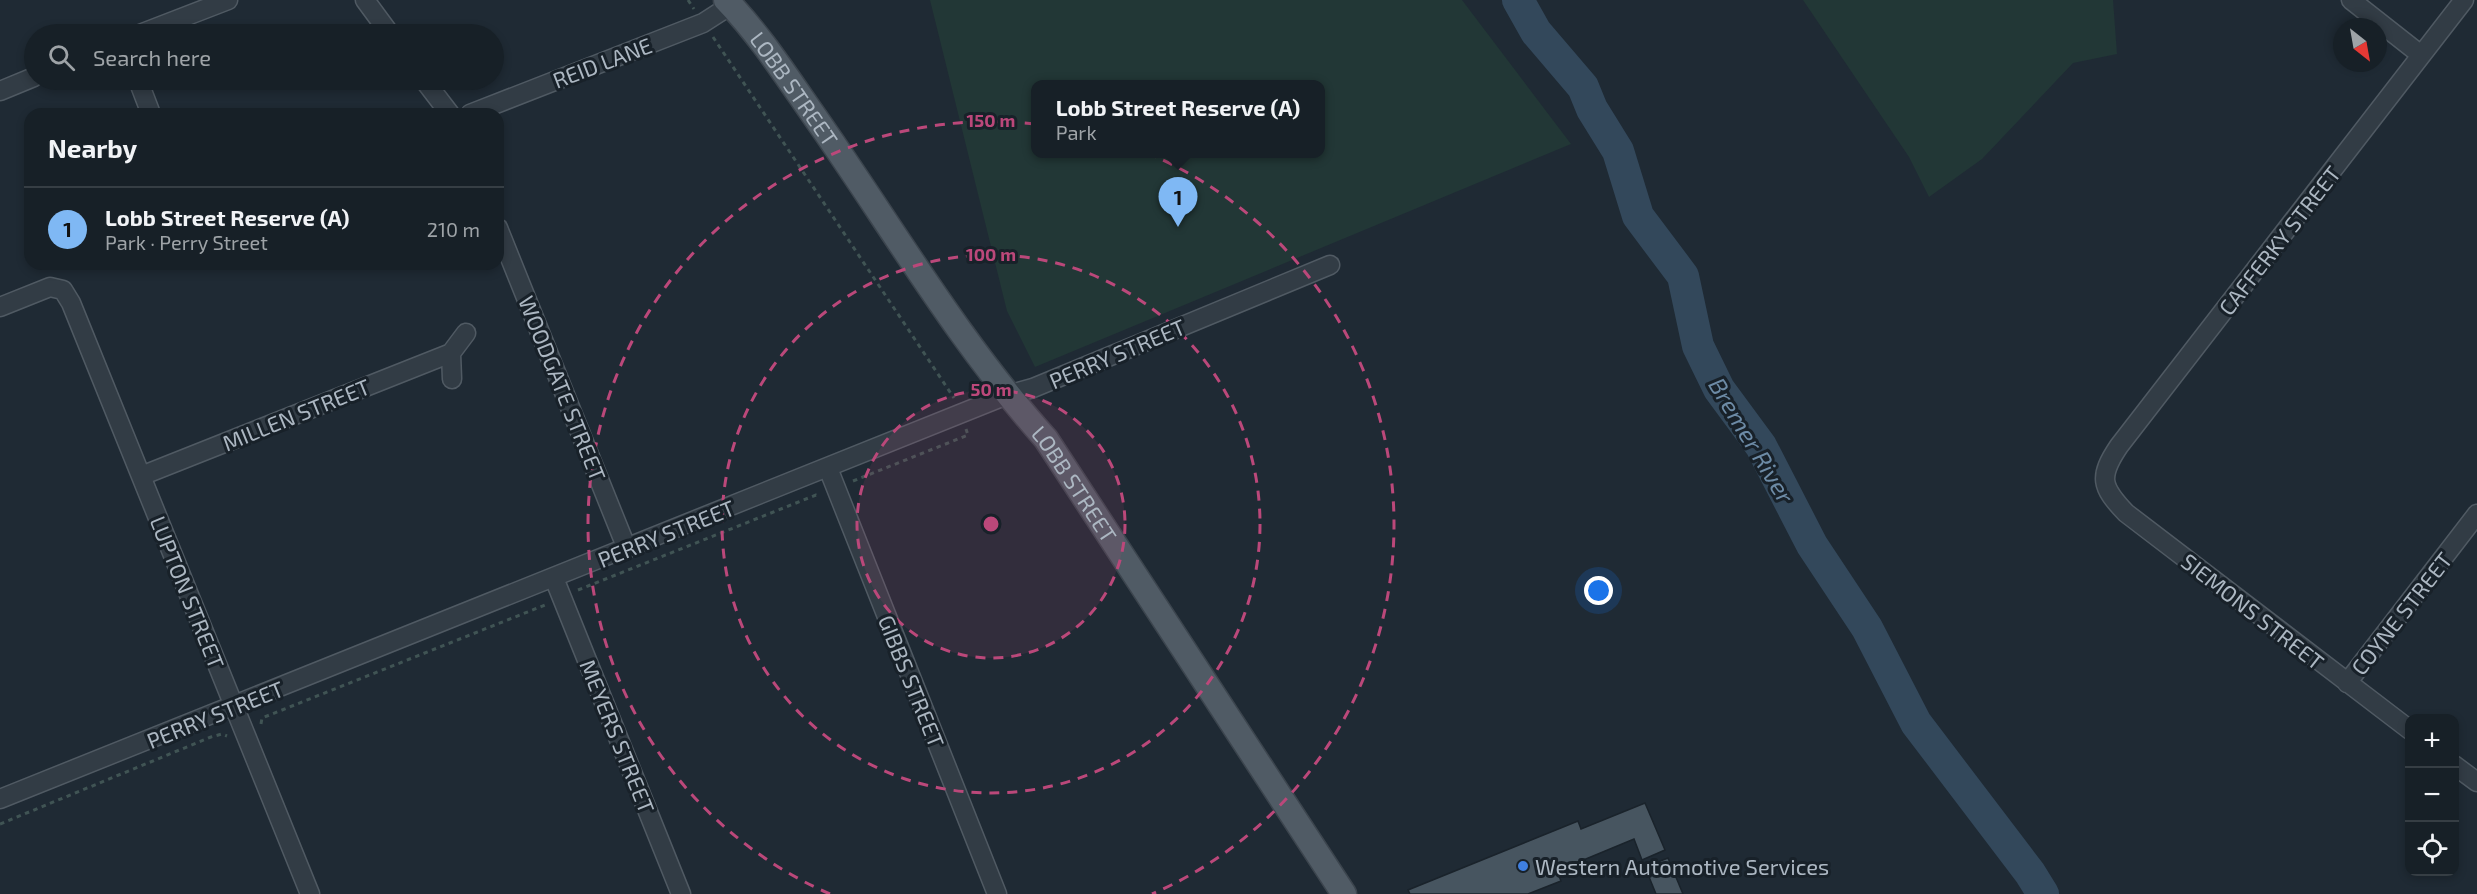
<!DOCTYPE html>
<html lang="en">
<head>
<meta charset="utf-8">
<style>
  :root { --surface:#172027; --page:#20282f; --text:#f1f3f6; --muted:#9ea3a7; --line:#363e44; --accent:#7fb8f4 }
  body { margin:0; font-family:"Exo 2",sans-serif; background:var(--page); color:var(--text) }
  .controls { position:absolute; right:18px; bottom:18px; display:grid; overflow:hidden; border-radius:12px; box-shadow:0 3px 9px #0003 }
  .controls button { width:54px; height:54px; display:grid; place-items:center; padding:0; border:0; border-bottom:2px solid var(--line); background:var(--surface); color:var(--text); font:30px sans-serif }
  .compass { position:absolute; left:2333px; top:18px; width:54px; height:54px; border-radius:50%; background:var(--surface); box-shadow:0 3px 9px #0003; rotate:149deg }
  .you { position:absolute; left:1599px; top:591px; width:21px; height:21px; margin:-15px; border:4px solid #fff; border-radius:50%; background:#1a73e8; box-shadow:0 0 0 9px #1a73e833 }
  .badge { display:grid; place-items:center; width:39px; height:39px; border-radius:50%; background:var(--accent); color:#111; font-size:20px; font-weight:700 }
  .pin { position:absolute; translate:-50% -50px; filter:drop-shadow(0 2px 3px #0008) }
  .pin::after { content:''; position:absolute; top:32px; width:21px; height:18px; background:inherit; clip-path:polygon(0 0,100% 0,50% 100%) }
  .popup { position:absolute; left:1031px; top:80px; width:294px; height:78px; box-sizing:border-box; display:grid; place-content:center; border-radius:12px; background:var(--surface); filter:drop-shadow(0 2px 4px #0005); font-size:20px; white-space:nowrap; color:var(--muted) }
  .popup b { font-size:22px; color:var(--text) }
  .popup::after { content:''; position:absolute; left:50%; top:100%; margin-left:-12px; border:12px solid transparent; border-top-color:var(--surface) }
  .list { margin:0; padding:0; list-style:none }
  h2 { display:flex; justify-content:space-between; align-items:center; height:78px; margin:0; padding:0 24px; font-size:26px }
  h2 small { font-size:20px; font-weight:400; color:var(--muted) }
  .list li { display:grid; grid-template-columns:39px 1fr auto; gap:18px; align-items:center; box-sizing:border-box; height:84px; padding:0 24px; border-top:2px solid var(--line) }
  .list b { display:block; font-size:22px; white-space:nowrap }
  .list p { margin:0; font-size:20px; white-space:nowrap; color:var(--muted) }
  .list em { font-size:20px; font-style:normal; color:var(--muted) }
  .icon { flex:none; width:33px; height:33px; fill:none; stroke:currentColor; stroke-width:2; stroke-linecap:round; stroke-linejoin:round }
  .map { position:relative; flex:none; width:2477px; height:894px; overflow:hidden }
  .search { position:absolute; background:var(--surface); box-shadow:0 3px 9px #0003; left:24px; top:24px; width:480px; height:66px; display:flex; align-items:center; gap:15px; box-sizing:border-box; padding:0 21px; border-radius:33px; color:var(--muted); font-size:22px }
  .panel { position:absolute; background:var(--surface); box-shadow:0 3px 9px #0003; left:24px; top:108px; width:480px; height:162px; border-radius:18px }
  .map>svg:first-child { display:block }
  .green { fill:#223736; fill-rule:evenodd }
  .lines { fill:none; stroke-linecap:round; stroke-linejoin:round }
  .river { stroke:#33485b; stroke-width:32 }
  .building { fill:#475560; stroke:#1a232b; stroke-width:1.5 }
  .minor-casing { stroke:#505a63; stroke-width:21 }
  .major-casing { stroke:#3c454e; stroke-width:27 }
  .path { stroke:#405454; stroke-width:3; stroke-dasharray:4.5 4.5; stroke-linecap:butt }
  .minor { stroke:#323c45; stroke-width:18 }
  .major { stroke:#505b65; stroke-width:24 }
  .ring { fill:none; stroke:#bb487a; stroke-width:3; stroke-dasharray:10 8 }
  .shop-dot { fill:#3f7fe0; stroke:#182129; stroke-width:2 }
  .labels { text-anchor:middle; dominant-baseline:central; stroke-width:6; stroke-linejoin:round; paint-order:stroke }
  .street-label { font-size:22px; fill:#acb7c2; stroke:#182129 }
  .poi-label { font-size:22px; fill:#acb7c2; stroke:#182129; text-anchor:start }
  .water-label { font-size:24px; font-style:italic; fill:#6d8ba6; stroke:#182129 }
  .centre { fill:#bb487a; stroke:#182129; stroke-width:3 }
  .ring-label { font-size:18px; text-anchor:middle; font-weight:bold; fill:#bb487a; stroke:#182129; stroke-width:6; stroke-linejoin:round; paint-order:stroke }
</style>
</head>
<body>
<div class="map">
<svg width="2477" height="894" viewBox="0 0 2477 894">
  <rect width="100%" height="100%" fill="#1f2a34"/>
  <path class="green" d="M930 0H1462L1571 144 1035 367 1007 311ZM1036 85H1320V154H1036Z
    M1803 0H2113L2117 54 2073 63 1982 159 1929 197 1909 157Z"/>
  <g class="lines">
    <path class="river" d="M1518 0 1536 32 1583 87 1592 109 1618 151 1638 216 1683 276 1698 346 1719 389 1761 446 1812 545 1867 628 1916 723 2030 873 2043 894"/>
  </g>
  <path class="building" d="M1645 803 1665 850 1642 860 1634 839 1557 871 1561 881 1528 894H1410L1408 890 1578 821 1581 829Z
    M1668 858 1683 894H1656L1645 867Z"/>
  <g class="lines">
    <g class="minor-casing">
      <path id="minor" d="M365 0 390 34
        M2351 0 2421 55
        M140 34 228 0
        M138 80 151 114
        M424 80 450 114
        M0 91 34 77
        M470 114 703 23 731 5
        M498 228 627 549
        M0 307 50 287 63 290 71 303 310 894
        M452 379 451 353 466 333
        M828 468 997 894
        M141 476 451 353
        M554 578 681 894
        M2347 683 2477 514
        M2410 730 2126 513C2101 487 2098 477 2119 446L2464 0
        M2454 765 2477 782
        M0 799 1007 395 1033 388 1330 265"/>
    </g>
    <g class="major-casing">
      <g id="major">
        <path id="s1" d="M726 0C761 36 788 79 817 120 892 227 958 341 1046 439L1344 894"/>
      </g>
    </g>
    <path class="path" d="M688 0 694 9
      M713 37 954 398
      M853 481 968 435 966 429
      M578 590 816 495 820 497
      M261 724 262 718 545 605
      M0 824 211 737 222 734 227 736"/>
    <use href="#minor" class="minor"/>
    <use href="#major" class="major"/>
  </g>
  <circle cx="991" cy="524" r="134" fill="#bb487a" fill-opacity=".12"/>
  <g class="ring">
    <circle cx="991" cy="524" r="134"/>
    <circle cx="991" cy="524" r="269"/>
    <path d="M830 894A403 403 0 1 1 1152 894"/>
  </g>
  <circle class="shop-dot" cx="1523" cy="866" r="6"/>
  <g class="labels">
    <g class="street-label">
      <text transform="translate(602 62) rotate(-21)">REID LANE</text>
      <text stroke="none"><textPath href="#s1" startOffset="112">LOBB STREET</textPath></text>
      <text transform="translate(2279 240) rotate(-52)">CAFFERKY STREET</text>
      <text transform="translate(1117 353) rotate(-23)">PERRY STREET</text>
      <text transform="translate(563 388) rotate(68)">WOODGATE STREET</text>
      <text transform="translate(296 414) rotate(-22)">MILLEN STREET</text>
      <text stroke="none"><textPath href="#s1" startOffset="597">LOBB STREET</textPath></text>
      <text transform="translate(666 533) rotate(-22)">PERRY STREET</text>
      <text transform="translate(188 592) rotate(68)">LUPTON STREET</text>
      <text transform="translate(2253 611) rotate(38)">SIEMONS STREET</text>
      <text transform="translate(2401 613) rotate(-52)">COYNE STREET</text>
      <text transform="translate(912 681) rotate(68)">GIBBS STREET</text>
      <text transform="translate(215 714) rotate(-22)">PERRY STREET</text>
      <text transform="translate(618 736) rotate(68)">MEYERS STREET</text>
    </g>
    <g class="poi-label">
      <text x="1535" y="866">Western Automotive Services</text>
    </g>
    <g class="water-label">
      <text transform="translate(1752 440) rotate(59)">Bremer River</text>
    </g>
  </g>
  <circle cx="991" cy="524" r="9" class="centre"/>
  <g class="ring-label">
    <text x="991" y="127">150 m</text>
    <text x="991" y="261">100 m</text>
    <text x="991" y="396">50 m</text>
  </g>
</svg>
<div class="controls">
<button>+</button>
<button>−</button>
<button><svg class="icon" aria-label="locate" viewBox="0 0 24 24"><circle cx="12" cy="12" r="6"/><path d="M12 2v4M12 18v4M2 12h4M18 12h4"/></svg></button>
</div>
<svg class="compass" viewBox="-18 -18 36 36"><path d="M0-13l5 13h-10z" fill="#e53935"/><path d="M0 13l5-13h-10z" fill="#9ea3a7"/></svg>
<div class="you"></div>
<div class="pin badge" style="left:1178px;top:227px">1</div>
<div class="popup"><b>Lobb Street Reserve (A)</b>Park</div>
<div class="search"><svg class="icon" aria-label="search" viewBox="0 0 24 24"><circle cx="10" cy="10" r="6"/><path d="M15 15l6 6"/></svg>Search here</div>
<section class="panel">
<h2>Nearby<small></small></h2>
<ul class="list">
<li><span class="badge">1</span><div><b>Lobb Street Reserve (A)</b><p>Park · Perry Street</p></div><em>210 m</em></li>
</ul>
</section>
</div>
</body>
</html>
